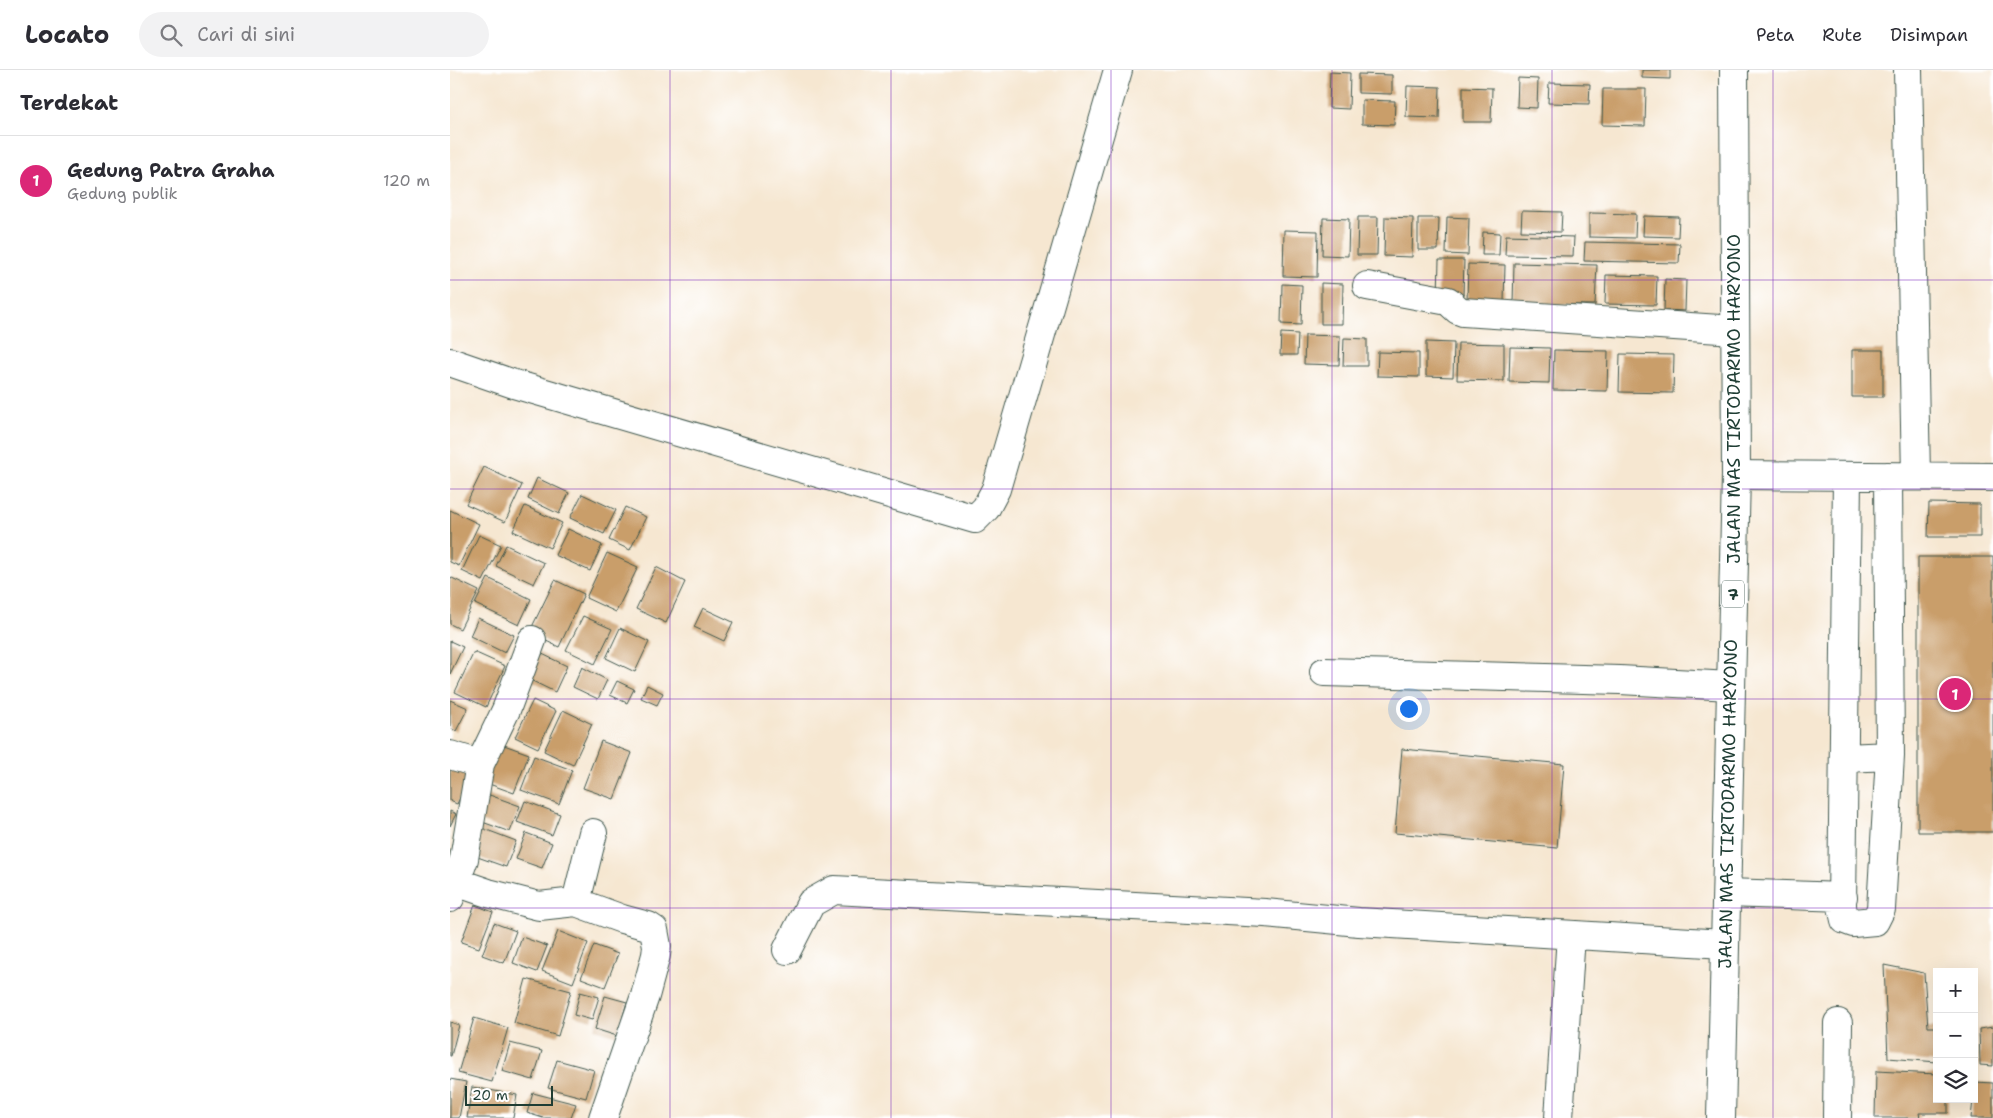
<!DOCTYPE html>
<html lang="id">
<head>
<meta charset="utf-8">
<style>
  :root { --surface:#fff; --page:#f2f2f3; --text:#2b2b33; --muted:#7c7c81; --line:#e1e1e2; --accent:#db2777 }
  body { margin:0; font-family:"Shantell Sans",sans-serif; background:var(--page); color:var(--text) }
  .controls { position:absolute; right:15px; bottom:15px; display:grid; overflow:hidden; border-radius:0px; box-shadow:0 5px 20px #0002 }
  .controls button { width:45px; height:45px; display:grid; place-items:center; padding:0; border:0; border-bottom:1px solid var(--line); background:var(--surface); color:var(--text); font:25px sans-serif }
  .scale { position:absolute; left:15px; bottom:12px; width:88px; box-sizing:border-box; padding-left:5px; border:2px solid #1f3d34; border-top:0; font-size:14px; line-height:18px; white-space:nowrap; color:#1f3d34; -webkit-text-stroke:4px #fff; paint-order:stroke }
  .you { position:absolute; left:958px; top:638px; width:18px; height:18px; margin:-12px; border:4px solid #fff; border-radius:50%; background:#1a73e8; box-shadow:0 0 0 8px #1a73e833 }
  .badge { display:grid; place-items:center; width:32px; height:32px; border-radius:50%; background:var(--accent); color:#fff; font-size:16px; font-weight:700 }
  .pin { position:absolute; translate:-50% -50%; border:2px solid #fff; box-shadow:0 1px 5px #0006 }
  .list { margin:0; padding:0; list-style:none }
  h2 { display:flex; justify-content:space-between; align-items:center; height:65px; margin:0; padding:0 20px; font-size:21px }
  h2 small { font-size:16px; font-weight:400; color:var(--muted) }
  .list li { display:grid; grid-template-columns:32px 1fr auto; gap:15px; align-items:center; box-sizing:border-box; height:90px; padding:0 20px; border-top:1px solid var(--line) }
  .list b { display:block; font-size:19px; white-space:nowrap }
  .list p { margin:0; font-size:16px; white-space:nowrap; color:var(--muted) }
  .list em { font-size:16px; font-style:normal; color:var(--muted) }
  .icon { flex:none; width:28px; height:28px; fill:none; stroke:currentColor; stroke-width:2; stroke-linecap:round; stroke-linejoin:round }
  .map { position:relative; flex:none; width:1543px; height:1048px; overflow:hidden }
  header { display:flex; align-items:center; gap:30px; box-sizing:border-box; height:70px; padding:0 25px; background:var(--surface); border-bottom:1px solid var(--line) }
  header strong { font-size:24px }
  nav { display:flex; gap:28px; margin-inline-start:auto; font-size:18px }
  .search { width:350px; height:45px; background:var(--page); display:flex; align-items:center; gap:12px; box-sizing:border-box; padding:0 18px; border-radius:28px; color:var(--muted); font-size:19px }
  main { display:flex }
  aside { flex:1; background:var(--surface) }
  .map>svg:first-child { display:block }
  .building { fill:#c99e6a }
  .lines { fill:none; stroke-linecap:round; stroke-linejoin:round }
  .minor-casing { stroke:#3f564c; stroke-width:30 }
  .highway-casing { stroke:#3f564c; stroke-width:30 }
  .minor { stroke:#fff; stroke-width:28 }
  .highway { stroke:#fff; stroke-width:28 }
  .grid { fill:none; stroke:#7b2cbf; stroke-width:1; stroke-opacity:0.55 }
  .labels { text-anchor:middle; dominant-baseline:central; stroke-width:4; stroke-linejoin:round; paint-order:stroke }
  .shield { fill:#fff; stroke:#627771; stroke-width:1 }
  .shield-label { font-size:16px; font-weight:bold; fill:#1f3d34 }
  .street-label { font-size:18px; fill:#1f3d34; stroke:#fff }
</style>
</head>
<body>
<header>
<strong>Locato</strong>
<div class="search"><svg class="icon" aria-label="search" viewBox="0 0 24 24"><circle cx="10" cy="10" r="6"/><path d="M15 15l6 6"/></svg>Cari di sini</div>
<nav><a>Peta</a><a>Rute</a><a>Disimpan</a></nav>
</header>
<main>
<aside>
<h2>Terdekat<small></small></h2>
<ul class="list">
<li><span class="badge">1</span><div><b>Gedung Patra Graha</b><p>Gedung publik</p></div><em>120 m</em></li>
</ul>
</aside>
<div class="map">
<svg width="1543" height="1048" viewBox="0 0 1543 1048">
  <rect width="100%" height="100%" fill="#fff"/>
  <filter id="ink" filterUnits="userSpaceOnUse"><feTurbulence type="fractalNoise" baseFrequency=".02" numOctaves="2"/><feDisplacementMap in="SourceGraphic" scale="10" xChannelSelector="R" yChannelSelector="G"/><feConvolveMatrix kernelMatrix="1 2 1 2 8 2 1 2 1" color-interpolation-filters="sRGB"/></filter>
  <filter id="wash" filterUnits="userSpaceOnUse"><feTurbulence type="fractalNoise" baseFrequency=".0096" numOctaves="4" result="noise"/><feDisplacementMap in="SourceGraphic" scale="20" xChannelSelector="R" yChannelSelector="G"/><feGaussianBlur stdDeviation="1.12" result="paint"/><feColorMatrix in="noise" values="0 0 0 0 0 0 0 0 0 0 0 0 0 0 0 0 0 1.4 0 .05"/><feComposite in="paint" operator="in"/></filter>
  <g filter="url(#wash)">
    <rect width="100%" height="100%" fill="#f6e7d1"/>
    <g id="blocks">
      <path class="building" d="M1192 0H1220V9L1192 8Z
        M880 2 900 3 899 39 879 38Z
        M908 4 942 5V24L908 23Z
        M1068 8 1088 9 1087 38 1067 37Z
        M1099 13 1140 14 1139 34 1098 33Z
        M957 16 990 17 989 48 956 47Z
        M1013 17 1042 18 1041 52H1013Z
        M1153 19H1196L1195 56 1152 55Z
        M912 30 945 31 944 55 912 54Z
        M1072 141 1112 142 1111 162 1071 161Z
        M1139 143 1186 144 1185 168 1139 167Z
        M1194 146 1229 147 1228 167 1193 166Z
        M908 147H928L927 185H907Z
        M935 147 963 148 962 187 934 186Z
        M997 147 1019 148 1018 185 996 184Z
        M873 148 899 149 898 186 872 185Z
        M968 148H989L988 180H968Z
        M834 160 868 161 867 207 833 206Z
        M1033 162 1050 163 1049 185H1032Z
        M1056 165 1124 167 1123 186 1055 185Z
        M1135 172 1230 174 1229 193 1134 191Z
        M989 190H1014L1013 226 988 225Z
        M1064 193 1147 195 1145 235 1063 234Z
        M1018 194 1055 195 1054 231 1017 230Z
        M1156 205 1207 206 1206 235 1155 234Z
        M1215 209 1236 210 1235 241 1214 240Z
        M871 213 893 214 892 254H871Z
        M832 214 852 215 851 255 831 254Z
        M831 263 848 264 847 285H830Z
        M855 265 890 266 889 295 854 294Z
        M894 268 917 269V296H893Z
        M976 272 1004 273 1003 307 976 306Z
        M1008 273 1054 274V311L1007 310Z
        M1060 277 1100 278 1099 313 1059 312Z
        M1104 280 1158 281 1157 321 1103 320Z
        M1402 280H1433V327H1402Z
        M928 282 969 283V307L927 306Z
        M1170 284 1224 285 1223 323 1169 322Z
        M34 397 72 415 55 452 16 434Z
        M87 408 119 423 109 444 78 429Z
        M132 424 166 440 154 464 120 448Z
        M1479 433 1530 434V467H1478Z
        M75 436 112 453 100 478 63 461Z
        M175 437 196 447 180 480 159 470Z
        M0 440 29 454 9 496 0 492Z
        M118 459 152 475 140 501 105 485Z
        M29 465 51 475 33 511 12 501Z
        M56 475 94 493 84 514 46 496Z
        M157 483 188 497 166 542 136 528Z
        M1468 487H1543V762H1468Z
        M206 497 235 512 216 553 186 539Z
        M0 507 29 521 10 559 0 554Z
        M38 508 81 529 69 555 25 534Z
        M105 510 134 524 109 577 79 563Z
        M253 538 283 552 274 571 244 557Z
        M133 546 162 559 145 594 116 580Z
        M28 548 64 565 55 583 20 566Z
        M170 558 199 572 185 602 156 588Z
        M0 571 13 577 0 604Z
        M84 580 117 596 105 622 72 606Z
        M24 582 55 596 36 637 5 622Z
        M132 597 157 610 148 629 123 617Z
        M167 611 184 619 177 633 160 625Z
        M197 615 213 623 207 635 191 628Z
        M0 630 18 638 6 661 0 658Z
        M83 630 106 641 88 678 65 667Z
        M113 640 142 654 123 695 94 681Z
        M43 671 79 684 64 723 28 710Z
        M151 671 182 683 164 729 133 718Z
        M952 679 1114 694 1107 778 945 763Z
        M84 686 122 700 109 734 71 720Z
        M0 690 23 701 7 734 0 731Z
        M34 723 70 736 60 762 24 749Z
        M75 731 110 744 102 765 67 752Z
        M0 741 6 744 0 756Z
        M29 757 66 771 56 797 19 784Z
        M76 763 102 773 92 798 66 789Z
        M25 835 43 842 29 878 11 872Z
        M44 853 66 861 54 893 32 885Z
        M108 861 138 873 123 913 92 901Z
        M72 867 97 876 87 902 63 893Z
        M144 875 168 884 155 917 131 908Z
        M1434 895 1474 903 1478 957H1487V992L1438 988Z
        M76 909 121 921 108 966 64 953Z
        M130 922 149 927 142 950 124 945Z
        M155 926 177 932 167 966 145 959Z
        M24 948 58 958 42 1012 8 1003Z
        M0 952 9 955 1 986H0Z
        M1543 957V996L1530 995 1529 959Z
        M60 973 92 981 83 1010 52 1001Z
        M107 990 144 1000 136 1028 98 1018Z
        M1426 1001 1487 1004V1029H1498V1043H1469L1470 1048H1425Z
        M0 1009 16 1012 9 1048H0Z
        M1525 1012 1543 1013V1048H1521Z
        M22 1017 67 1025 63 1048H17Z
        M83 1023 126 1034 121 1048H93L77 1043Z"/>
    </g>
  </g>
  <g filter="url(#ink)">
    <use href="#blocks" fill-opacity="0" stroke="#3f564c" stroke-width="1"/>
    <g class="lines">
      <g class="minor-casing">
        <path id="minor" d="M1458 0 1466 406
          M917 216 998 231 1008 240 1013 242 1285 260
          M0 292 64 314 525 449 536 438 546 419 668 0
          M1286 405 1543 407
          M1397 407 1392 837 1395 850 1403 853 1425 851 1431 839 1440 686 1438 406
          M874 602 1170 610 1281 616
          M0 685 30 694
          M1395 688 1440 686
          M6 812 38 823 89 836 126 832 172 849 198 856 204 860 207 876 206 885 195 926 153 1048
          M1277 823 1393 827
          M0 828 14 789 30 694 56 640 82 570
          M126 832 143 763
          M337 880 361 833 384 820 815 843 909 852 1274 874
          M1109 1048 1121 865
          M1387 1048 1388 953"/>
      </g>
      <g class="highway-casing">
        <path id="highway" d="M1271 1048 1286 405 1284 0"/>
      </g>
      <use href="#minor" class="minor"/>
      <use href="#highway" class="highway"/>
    </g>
  </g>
  <path class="grid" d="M220 0V1048M441 0V1048M661 0V1048M882 0V1048M1102 0V1048M1323 0V1048M0 210H1543M0 419H1543M0 629H1543M0 838H1543"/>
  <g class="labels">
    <rect class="shield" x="1272" y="510.5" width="22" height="27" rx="4"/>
    <g class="shield-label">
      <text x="1283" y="524">7</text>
    </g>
    <g class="street-label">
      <text transform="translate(1284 329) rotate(-90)">JALAN MAS TIRTODARMO HARYONO</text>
      <text transform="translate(1278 734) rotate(-89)">JALAN MAS TIRTODARMO HARYONO</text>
    </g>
  </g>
</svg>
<div class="controls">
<button>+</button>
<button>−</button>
<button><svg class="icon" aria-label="layers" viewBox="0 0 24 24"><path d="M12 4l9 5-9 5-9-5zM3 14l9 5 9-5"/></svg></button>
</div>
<div class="scale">20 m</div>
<div class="you"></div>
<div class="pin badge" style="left:1505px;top:624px">1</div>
</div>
</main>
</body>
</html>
